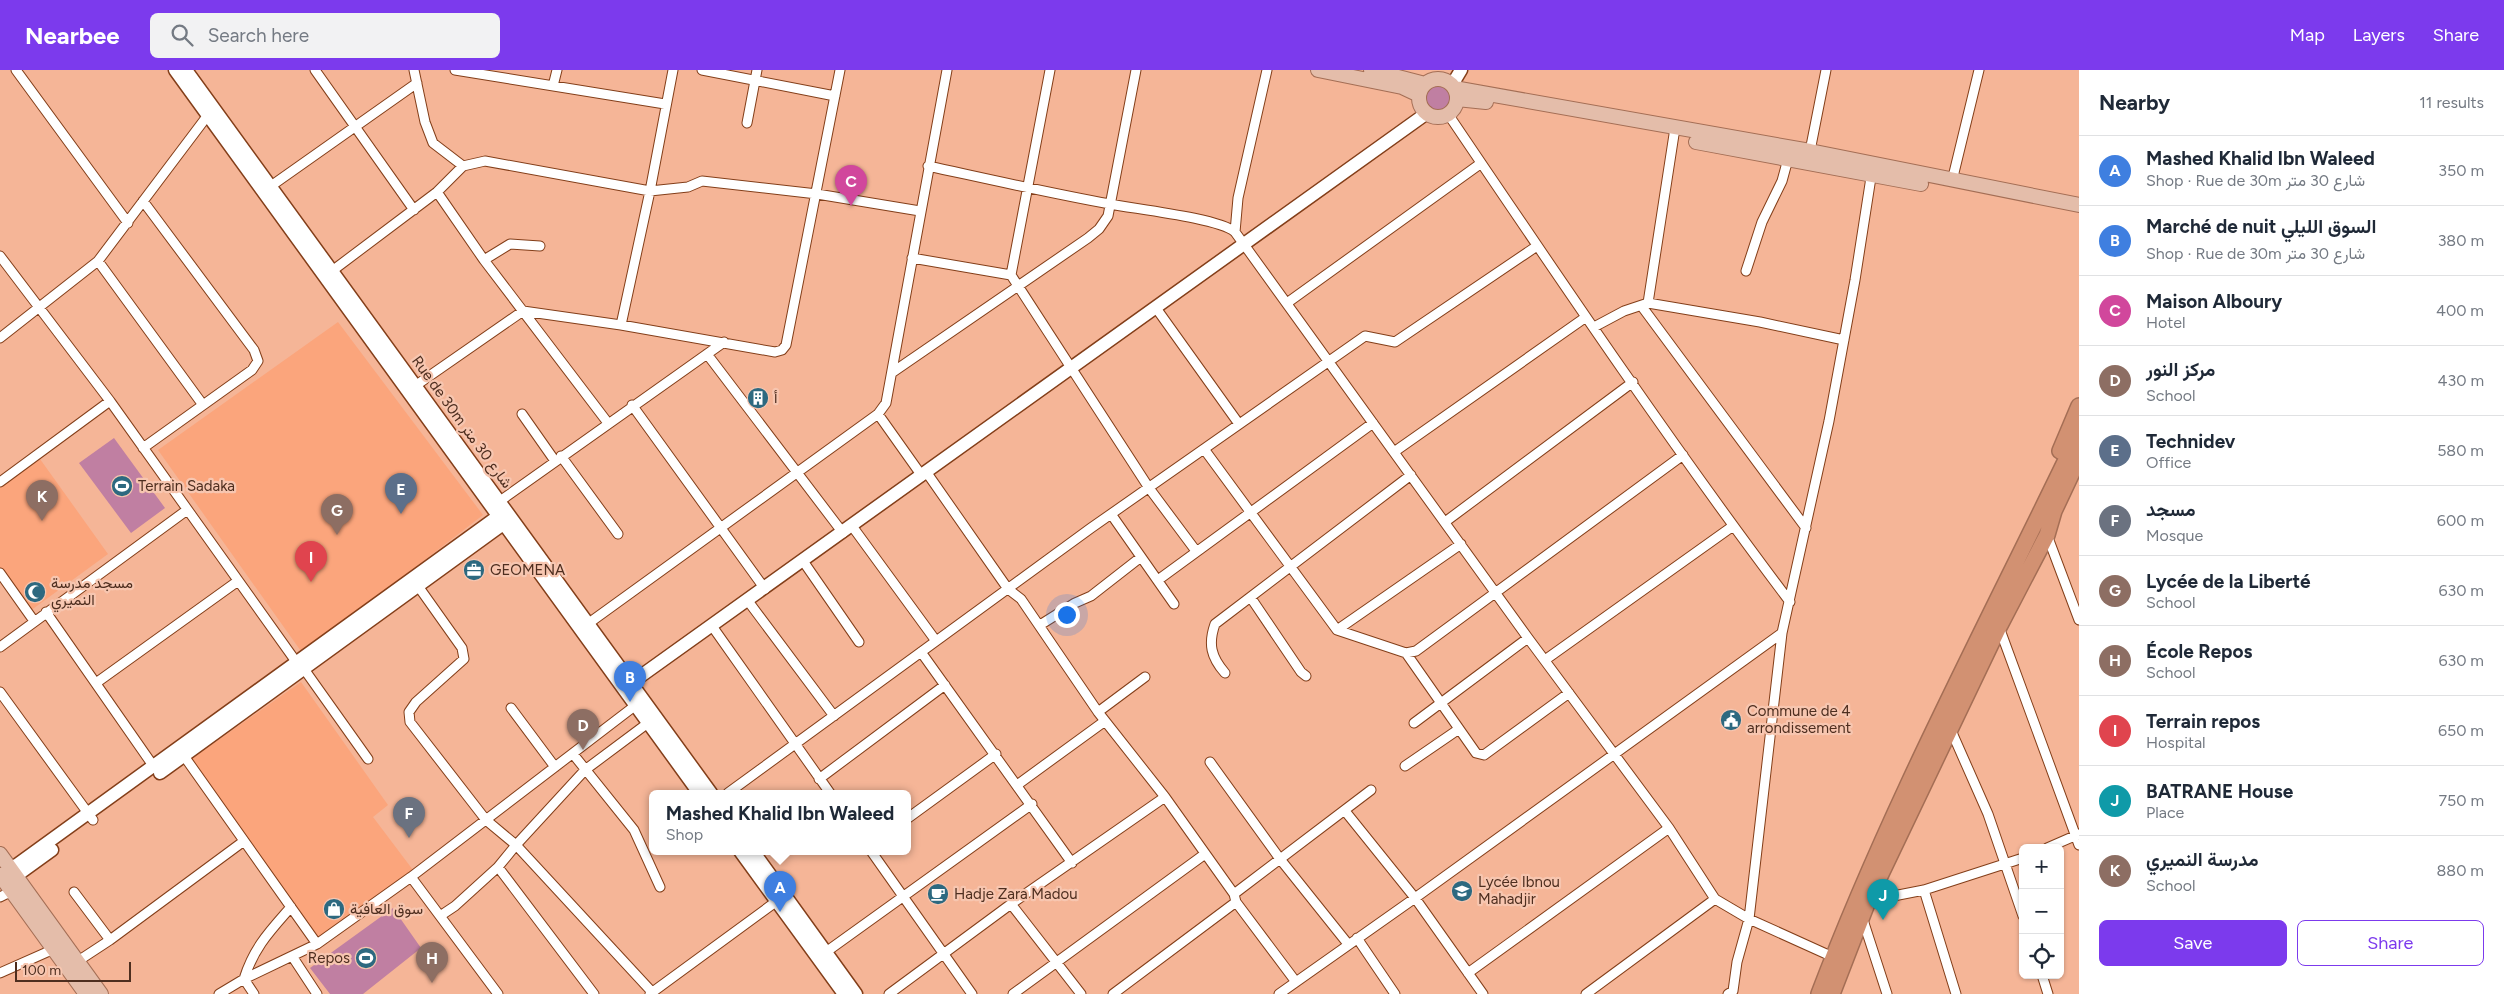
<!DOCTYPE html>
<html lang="en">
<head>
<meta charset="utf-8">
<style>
  :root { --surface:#fff; --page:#f2f2f3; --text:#1f2937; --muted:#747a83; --line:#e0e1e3; --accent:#7c3aed }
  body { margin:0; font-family:Figtree,Vazirmatn,sans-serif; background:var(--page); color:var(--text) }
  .controls { position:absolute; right:15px; bottom:15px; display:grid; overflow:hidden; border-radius:8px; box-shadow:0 1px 4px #0004 }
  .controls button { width:45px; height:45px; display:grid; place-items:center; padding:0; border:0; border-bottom:1px solid var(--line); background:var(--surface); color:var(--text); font:25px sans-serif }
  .scale { position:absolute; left:15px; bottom:12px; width:116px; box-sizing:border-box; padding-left:5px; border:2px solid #4e2e1f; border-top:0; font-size:14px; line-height:18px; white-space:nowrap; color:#4e2e1f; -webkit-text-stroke:4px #f7c6b0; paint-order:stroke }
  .you { position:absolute; left:1066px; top:544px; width:18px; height:18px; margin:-12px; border:4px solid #fff; border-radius:50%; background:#1a73e8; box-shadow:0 0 0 8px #1a73e833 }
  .badge { display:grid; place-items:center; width:32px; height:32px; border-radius:50%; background:var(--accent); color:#fff; font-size:16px; font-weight:700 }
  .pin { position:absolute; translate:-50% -41px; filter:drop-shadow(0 1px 2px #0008) }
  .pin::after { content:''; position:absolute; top:26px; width:18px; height:15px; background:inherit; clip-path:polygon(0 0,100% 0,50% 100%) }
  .popup { position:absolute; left:649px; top:720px; width:262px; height:65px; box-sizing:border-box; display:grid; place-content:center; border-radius:8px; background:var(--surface); filter:drop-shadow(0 1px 4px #0005); font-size:16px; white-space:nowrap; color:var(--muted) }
  .popup b { font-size:19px; color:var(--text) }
  .popup::after { content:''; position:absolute; left:50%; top:100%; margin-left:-10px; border:10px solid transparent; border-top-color:var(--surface) }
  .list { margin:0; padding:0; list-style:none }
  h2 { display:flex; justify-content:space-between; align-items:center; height:65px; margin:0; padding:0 20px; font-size:21px }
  h2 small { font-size:16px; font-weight:400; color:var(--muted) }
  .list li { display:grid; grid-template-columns:32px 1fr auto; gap:15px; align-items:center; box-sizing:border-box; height:70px; padding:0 20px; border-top:1px solid var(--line) }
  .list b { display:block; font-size:19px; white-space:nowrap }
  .list p { margin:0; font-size:16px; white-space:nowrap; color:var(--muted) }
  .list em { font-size:16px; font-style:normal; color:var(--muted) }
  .actions { display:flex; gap:10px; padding:15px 20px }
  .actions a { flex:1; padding:11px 0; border:1px solid var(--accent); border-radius:8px; text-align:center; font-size:18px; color:var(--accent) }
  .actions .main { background:var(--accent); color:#fff }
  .icon { flex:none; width:28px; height:28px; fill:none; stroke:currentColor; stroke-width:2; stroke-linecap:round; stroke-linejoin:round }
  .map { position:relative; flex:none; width:2079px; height:924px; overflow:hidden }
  header { display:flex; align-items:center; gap:30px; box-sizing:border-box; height:70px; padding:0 25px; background:var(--accent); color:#fff }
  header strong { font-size:24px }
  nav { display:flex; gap:28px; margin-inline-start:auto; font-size:18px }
  .search { width:350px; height:45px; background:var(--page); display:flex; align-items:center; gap:12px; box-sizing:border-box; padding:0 18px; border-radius:8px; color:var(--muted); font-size:19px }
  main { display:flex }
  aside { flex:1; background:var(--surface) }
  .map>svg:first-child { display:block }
  .built { fill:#fba57c }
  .green { fill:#c07fa2 }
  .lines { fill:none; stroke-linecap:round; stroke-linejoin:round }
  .street-casing { stroke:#833e19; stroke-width:11 }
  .secondary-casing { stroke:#833e19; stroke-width:15 }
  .primary-casing { stroke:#a46e55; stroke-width:16 }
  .highway-casing { stroke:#a46e55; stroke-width:18 }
  .street { stroke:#fff; stroke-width:9 }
  .secondary { stroke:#fff; stroke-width:12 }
  .primary { stroke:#e4bdaa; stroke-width:14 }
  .highway { stroke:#d29172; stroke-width:15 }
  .labels { text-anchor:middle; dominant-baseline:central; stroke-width:4.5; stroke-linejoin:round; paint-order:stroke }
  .poi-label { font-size:15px; fill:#4e2e1f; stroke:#f7c6b0; text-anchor:start }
  .street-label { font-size:15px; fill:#4e2e1f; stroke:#f7c6b0 }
</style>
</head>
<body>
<header>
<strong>Nearbee</strong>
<div class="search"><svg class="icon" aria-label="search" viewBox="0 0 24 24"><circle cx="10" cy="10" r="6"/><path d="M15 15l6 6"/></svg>Search here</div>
<nav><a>Map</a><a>Layers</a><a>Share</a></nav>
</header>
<main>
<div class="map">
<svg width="2079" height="924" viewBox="0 0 2079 924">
  <rect width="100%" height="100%" fill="#f5b597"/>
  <path class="built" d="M338 252 483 445 303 584 158 380Z
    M40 389 108 484 30 541 0 499V418Z
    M301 612 388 735 373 747 413 800 316 869 190 690Z"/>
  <path class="green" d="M1424 29a13 13 0 1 1 26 0a13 13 0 1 1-26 0Z
    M114 368 165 438 131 463 79 393Z
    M393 838 421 878 363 924H330L310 898Z"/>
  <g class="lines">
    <g class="street-casing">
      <path id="street" d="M16 0 128 153
        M315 0 414 140
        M414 0 425 52 433 73 463 96
        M455 0 665 34
        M702 0 835 26
        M1050 0 1011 205 1149 418 1196 481
        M553 16 557 0
        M1448 44C1559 208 1670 373 1790 532
        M747 53 757 0
        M1675 58 1648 233 1643 238 1806 458
        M1810 81 1826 0
        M928 96C988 109 1049 123 1110 134 1135 139 1218 148 1235 162L1528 568 1669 758 1715 829
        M1952 111 1979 0
        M271 116 417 13
        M437 122 484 190 608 353
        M143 131 254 280 258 291 252 300 143 378
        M1235 162 1238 128 1267 0
        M0 186 110 331 297 593
        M912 188 1011 205
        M484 190 510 174 540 176
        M98 191 203 335
        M332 201 437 122 463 96 485 91 650 121 688 117 702 111 817 124 920 141
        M1746 201 1762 152 1782 111 1788 89
        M1287 233 1480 94
        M1156 238 1239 354
        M621 255 650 121 673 0
        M1594 257 1624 241 1648 233 1760 252 1844 270
        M0 268 98 191 211 41
        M707 284 843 463
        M893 302 1088 168 1099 159 1108 146 1136 0
        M415 316 523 241 621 255 775 282 782 280 786 275 840 0
        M632 335 765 519
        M522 344 555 391
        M878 344 922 406
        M1204 379 1337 560 1406 583 1416 581 1683 385
        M1394 382 1586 247
        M561 386 618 464
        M927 403 1008 519 1021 529 1098 642 1165 727 1234 824 1236 832 1296 912
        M0 412 110 331
        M500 431 724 272
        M1111 444 1174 534
        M1445 452 1633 312
        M852 456 936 571
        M2047 465 2079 550
        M803 491 859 572
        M0 503 34 551
        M1158 510 1373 353
        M418 516 462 578 464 589 416 632 409 642 410 652 486 750 516 775 652 922
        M1251 528 1301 602 1306 606
        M748 531 834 646
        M46 542 154 697
        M589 553 878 344 886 333 947 0
        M1040 555 1075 533 1091 526 1141 487
        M712 556 830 723
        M1999 557 2079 775
        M1337 560 1461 474
        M0 577 187 440
        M921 582 1072 793
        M1406 583 1476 683 1484 685 1569 623
        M1545 590 1733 456
        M304 599 368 689
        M1225 603C1211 587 1208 574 1215 554L1411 405
        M96 613 238 511
        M0 622 93 750
        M511 638 555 697
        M1098 642 1145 607
        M1414 653 1528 568
        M1950 658 1988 744 2023 846
        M573 684 634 760 660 817
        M184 686 317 874
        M1210 692 1280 789 1348 874
        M1405 696 1459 659
        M819 709 945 615
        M1017 715 1105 651
        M728 723 1091 458 1365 266 1395 272 1537 176
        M1345 741 1415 828 1483 924
        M908 748 996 684
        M2047 778 2079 764
        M871 781 972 924
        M498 797 594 924
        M411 807 498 924
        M1924 820 1956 924
        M74 822 110 870
        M1234 824 1371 720
        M0 827 12 821
        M1868 831 1924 820 2023 788
        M1011 834 1081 924
        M440 846 455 836 498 797 516 775 585 700 652 650
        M1862 847 1887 924
        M1357 868 1395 924
        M826 882 1032 734
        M292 886 317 924
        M78 891 110 870 244 771
        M0 903 54 879
        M1468 903 1669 758
        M2042 905 2048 924
        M219 924 244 909 317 874 411 807 636 635
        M254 924 244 909C254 877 270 861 291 837
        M650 924 781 828
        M889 924 1011 834 1165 727
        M1013 924 1205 784
        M1113 924 1236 832
        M1279 924 1415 828 1782 563 1829 351 1855 210 1872 101
        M1586 924 1715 829 1749 849 1833 887
        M1728 924 1733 921 1737 892 1749 849 1782 563"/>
    </g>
    <g class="secondary-casing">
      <path id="secondary" d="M175 0 699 723
        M186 0 711 723
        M1452 15 1461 0
        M624 618 1427 43
        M160 703 510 449
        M740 781 844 924
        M753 781 856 924
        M8 807 11 799 504 442
        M14 814 16 806 52 780"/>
    </g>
    <g class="primary-casing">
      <path id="primary" d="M1318 0 1402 17 1419 25
        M1371 0 1425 14
        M1419 28a19 19 0 1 1 38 0a19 19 0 1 1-38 0Z
        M1454 18 1810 81 2079 135
        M1457 29 1486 32
        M1696 72 1921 114
        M0 784 101 924
        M0 805 86 924"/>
    </g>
    <g class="highway-casing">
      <path id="highway" d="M2060 381 2079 336
        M1819 924C1892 731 1990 549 2079 363
        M1832 924 1868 831 1999 557 2047 465 2054 441 2079 388"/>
    </g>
    <use href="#street" class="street"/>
    <use href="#secondary" class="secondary"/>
    <use href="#primary" class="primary"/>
    <use href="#highway" class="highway"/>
  </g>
  <defs>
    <g id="building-disc" transform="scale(1.125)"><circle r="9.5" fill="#2d6980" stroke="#f7c6b0"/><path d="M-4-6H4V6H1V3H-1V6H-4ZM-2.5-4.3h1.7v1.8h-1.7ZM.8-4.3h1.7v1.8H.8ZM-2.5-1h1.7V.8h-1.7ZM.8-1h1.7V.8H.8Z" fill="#fff"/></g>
    <g id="stadium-disc" transform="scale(1.125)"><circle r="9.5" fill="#2d6980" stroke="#f7c6b0"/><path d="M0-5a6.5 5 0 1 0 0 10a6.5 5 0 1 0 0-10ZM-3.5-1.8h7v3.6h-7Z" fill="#fff"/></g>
    <g id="office-disc" transform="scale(1.125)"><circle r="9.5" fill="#2d6980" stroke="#f7c6b0"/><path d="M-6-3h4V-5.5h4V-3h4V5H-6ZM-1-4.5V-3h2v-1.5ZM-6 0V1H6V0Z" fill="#fff"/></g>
    <g id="mosque-disc" transform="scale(1.125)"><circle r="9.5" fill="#2d6980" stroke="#f7c6b0"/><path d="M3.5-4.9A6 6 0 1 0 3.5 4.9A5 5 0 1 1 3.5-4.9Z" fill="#fff"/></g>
    <g id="civic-disc" transform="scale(1.125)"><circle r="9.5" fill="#2d6980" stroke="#f7c6b0"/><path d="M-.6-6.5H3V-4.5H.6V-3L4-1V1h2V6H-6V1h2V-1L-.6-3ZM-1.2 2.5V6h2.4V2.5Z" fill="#fff"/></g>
    <g id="school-disc" transform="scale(1.125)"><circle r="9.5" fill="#2d6980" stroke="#f7c6b0"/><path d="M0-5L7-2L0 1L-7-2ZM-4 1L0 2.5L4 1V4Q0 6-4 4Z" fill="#fff"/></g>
    <g id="cafe-disc" transform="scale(1.125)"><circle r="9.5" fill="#2d6980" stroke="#f7c6b0"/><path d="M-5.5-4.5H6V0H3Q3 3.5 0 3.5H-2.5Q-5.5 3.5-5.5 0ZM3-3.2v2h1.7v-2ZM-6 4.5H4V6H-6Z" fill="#fff"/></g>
    <g id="shop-disc" transform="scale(1.125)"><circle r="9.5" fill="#2d6980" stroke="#f7c6b0"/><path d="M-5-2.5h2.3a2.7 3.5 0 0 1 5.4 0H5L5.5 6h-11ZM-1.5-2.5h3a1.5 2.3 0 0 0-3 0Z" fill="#fff"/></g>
  </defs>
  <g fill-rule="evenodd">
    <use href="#building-disc" x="758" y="328"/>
    <use href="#stadium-disc" x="122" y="416"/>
    <use href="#office-disc" x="474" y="500"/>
    <use href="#mosque-disc" x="35" y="522"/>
    <use href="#civic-disc" x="1731" y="650"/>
    <use href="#school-disc" x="1462" y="821"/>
    <use href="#cafe-disc" x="938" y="824"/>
    <use href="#shop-disc" x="334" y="839"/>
    <use href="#stadium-disc" x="366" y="888"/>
  </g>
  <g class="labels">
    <g class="poi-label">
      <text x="774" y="328">أ</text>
      <text x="138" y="416">Terrain Sadaka</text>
      <text x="490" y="500">GEOMENA</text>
      <text x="51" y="513">مسجد مدرسة<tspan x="51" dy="17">النميري</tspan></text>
      <text x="1747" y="641">Commune de 4<tspan x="1747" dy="17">arrondissement</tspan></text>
      <text x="1478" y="812">Lycée Ibnou<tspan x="1478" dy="17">Mahadjir</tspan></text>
      <text x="954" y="824">Hadje Zara Madou</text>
      <text x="350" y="839">سوق العافية</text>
      <text x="350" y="888" text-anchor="end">Repos</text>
    </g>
    <g class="street-label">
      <text transform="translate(462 352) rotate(54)">Rue de 30m شارع 30 متر</text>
    </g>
  </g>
</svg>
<div class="controls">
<button>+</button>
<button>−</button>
<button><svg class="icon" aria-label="locate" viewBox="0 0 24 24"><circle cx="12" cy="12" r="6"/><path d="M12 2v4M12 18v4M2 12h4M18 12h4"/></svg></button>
</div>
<div class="scale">100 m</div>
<div class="you"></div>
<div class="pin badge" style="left:780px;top:842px;background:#3f7fe0">A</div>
<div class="popup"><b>Mashed Khalid Ibn Waleed</b>Shop</div>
<div class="pin badge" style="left:630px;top:632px;background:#3f7fe0">B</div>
<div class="pin badge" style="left:851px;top:136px;background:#d1479c">C</div>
<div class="pin badge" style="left:583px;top:680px;background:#8d6e63">D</div>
<div class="pin badge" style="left:401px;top:444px;background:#5c6f8a">E</div>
<div class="pin badge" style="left:409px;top:768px;background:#6b7280">F</div>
<div class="pin badge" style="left:337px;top:465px;background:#8d6e63">G</div>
<div class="pin badge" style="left:432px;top:913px;background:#8d6e63">H</div>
<div class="pin badge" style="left:311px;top:512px;background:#e0444e">I</div>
<div class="pin badge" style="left:1883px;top:850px;background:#0f9aa8">J</div>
<div class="pin badge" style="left:42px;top:451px;background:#8d6e63">K</div>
</div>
<aside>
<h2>Nearby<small>11 results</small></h2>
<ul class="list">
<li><span class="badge" style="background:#3f7fe0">A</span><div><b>Mashed Khalid Ibn Waleed</b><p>Shop · Rue de 30m شارع 30 متر</p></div><em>350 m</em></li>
<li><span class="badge" style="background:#3f7fe0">B</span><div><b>Marché de nuit السوق الليلي</b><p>Shop · Rue de 30m شارع 30 متر</p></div><em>380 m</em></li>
<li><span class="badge" style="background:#d1479c">C</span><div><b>Maison Alboury</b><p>Hotel</p></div><em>400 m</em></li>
<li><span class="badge" style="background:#8d6e63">D</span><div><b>مركز النور</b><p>School</p></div><em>430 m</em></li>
<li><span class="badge" style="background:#5c6f8a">E</span><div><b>Technidev</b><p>Office</p></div><em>580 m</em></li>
<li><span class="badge" style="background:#6b7280">F</span><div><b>مسجد</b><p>Mosque</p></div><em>600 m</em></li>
<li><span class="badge" style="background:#8d6e63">G</span><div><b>Lycée de la Liberté</b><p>School</p></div><em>630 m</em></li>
<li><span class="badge" style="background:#8d6e63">H</span><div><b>École Repos</b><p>School</p></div><em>630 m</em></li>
<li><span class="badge" style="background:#e0444e">I</span><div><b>Terrain repos</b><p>Hospital</p></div><em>650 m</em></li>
<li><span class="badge" style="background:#0f9aa8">J</span><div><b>BATRANE House</b><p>Place</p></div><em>750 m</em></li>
<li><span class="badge" style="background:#8d6e63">K</span><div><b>مدرسة النميري</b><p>School</p></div><em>880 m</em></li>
</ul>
<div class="actions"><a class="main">Save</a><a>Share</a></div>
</aside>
</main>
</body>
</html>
